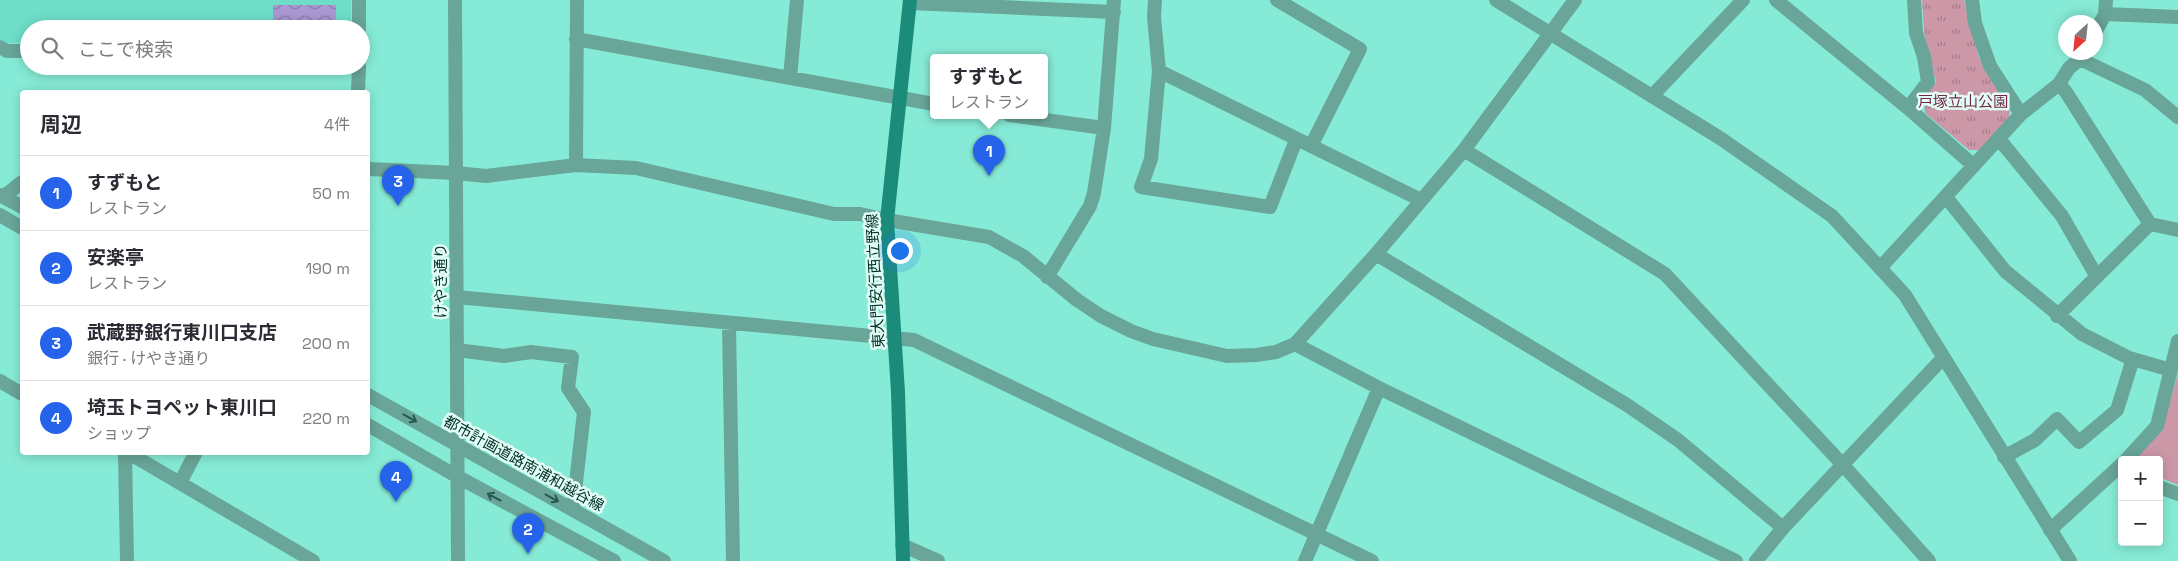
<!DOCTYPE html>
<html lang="ja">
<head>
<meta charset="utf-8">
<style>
  :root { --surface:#fff; --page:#f2f2f3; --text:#2b2b33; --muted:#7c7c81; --line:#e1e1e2; --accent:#2563eb }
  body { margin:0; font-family:"Space Grotesk","Noto Sans JP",sans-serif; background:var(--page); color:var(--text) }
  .controls { position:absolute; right:15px; bottom:15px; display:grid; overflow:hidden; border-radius:5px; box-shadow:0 2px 12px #0003 }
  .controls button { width:45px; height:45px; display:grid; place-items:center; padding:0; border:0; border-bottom:1px solid var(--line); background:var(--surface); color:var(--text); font:25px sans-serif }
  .compass { position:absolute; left:2058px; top:15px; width:45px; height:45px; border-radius:50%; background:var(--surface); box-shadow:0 2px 12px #0003; rotate:207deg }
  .you { position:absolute; left:899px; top:250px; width:18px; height:18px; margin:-12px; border:4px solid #fff; border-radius:50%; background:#1a73e8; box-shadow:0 0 0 8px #1a73e833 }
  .badge { display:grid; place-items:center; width:32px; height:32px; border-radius:50%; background:var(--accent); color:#fff; font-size:16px; font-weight:700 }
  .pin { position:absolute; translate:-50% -41px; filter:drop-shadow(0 1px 2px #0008) }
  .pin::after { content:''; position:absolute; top:26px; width:18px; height:15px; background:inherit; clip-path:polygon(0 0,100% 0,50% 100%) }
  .popup { position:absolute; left:930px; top:54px; width:118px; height:65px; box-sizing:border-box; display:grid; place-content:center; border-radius:5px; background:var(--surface); filter:drop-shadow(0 1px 4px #0005); font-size:16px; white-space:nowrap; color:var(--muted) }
  .popup b { font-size:19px; color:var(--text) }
  .popup::after { content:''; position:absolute; left:50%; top:100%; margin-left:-10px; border:10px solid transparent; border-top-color:var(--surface) }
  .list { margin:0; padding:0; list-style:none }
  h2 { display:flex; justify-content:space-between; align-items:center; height:65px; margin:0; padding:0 20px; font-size:21px }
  h2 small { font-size:16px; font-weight:400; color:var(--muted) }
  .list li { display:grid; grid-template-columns:32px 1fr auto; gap:15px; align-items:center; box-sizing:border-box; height:75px; padding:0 20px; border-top:1px solid var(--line) }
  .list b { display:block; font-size:19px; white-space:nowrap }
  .list p { margin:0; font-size:16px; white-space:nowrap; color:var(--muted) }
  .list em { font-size:16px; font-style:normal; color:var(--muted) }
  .icon { flex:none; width:28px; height:28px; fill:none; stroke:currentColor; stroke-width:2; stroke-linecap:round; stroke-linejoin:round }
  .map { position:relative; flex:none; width:2178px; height:561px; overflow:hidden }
  .search { position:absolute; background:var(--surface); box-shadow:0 2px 12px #0003; left:20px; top:20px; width:350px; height:55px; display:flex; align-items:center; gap:12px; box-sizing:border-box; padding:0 18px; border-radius:28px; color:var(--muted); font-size:19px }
  .panel { position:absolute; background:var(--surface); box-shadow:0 2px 12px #0003; left:20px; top:90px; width:350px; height:365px; border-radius:5px }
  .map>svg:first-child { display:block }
  .built { fill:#6edec8 }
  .park { fill:url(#park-tufts) }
  .pitch { fill:#cc98a8 }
  .water { fill:url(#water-waves) }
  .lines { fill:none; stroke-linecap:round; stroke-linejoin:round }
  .minor { stroke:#69a598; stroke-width:14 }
  .tertiary { stroke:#69a598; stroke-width:14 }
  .secondary { stroke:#1b8c7a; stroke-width:14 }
  .oneway { stroke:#25594f }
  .labels { text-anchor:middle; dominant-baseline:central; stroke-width:5; stroke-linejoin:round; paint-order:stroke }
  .park-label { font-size:15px; fill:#762746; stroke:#e2fdf6 }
  .street-label { font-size:15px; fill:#013028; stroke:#e2fdf6 }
</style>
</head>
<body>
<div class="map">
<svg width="2178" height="561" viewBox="0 0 2178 561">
  <defs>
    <pattern id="park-tufts" width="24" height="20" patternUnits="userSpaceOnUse" patternTransform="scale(1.25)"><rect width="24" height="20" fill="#cc98a8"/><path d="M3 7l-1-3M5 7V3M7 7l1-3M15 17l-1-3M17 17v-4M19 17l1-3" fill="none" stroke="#a37c89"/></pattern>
    <pattern id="water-waves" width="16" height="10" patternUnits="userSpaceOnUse" patternTransform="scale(1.25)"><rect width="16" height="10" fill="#ab98d2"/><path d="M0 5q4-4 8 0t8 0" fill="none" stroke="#897caa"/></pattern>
  </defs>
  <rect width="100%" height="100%" fill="#86ebd6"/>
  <path class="built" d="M0 0H351V29H29V43H7L0 39Z"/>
  <path class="park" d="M1922 0H1964L1979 58 2010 107 2009 121 1981 150H1969L1925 113 1924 99 1936 82 1924 33Z"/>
  <path class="pitch" d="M2178 373V485L2159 477V460H2138L2136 454 2162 431Z"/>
  <path class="water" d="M273 5H336V29H273Z"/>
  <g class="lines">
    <path class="minor" d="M359 0V29
      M1155 0 1154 17 1159 71 1151 159 1141 187 1270 207 1296 140
      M1277 0 1360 49 1311 146
      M1776 0 1908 108 1974 166
      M1972 0 1975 23 1990 66 2021 114
      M910 3 1114 12
      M2105 14 2178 17
      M2096 31 2105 14 2106 0
      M576 39 934 104
      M0 47 7 51H29
      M2080 59 2145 90 2178 117
      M1159 71 1421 200
      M790 78 797 0
      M2059 84 2066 92 2150 224
      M358 92 359 66
      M1652 96 1743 0
      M1908 108 1928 82 1924 57 1916 33 1914 0
      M1009 115 1104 128
      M1999 139 2062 216 2097 277
      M1464 150 1665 274 1843 465 1929 561
      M576 165 577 0
      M368 169 456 173 486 176 576 165 636 168 834 214H860L887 220 989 237 1023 256 1077 300 1101 316 1131 331 1153 339 1227 356 1256 355 1276 352 1295 344 1376 254 1464 150 1575 0
      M3 197 22 182
      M1946 197 2005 271 2082 334 2129 358 2171 370
      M1376 254 1627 405 1678 440 1783 528
      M1880 268 2021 114 2059 84 2069 68 2080 59 2083 52
      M1047 277 1090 206 1094 193 1104 128 1114 0
      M457 297 914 340 1372 561
      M2057 316 2150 224 2178 230
      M729 324 733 561
      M1295 344 1379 388 1736 561
      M457 350 504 356 531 352 572 357 568 388 584 412 573 509
      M0 381 22 394
      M125 452 127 561
      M127 452 313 561
      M2004 457 2035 440 2057 419 2079 442 2117 410 2133 359
      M2126 460 2157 426 2178 341
      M180 483 196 452
      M2159 487 2178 494
      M2050 530 2122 464
      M902 545 938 561
      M1305 561 1379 388
      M1756 561 1783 528 1943 358"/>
    <path class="tertiary" d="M455 0 458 561
      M1496 0 1720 138 1832 216 1905 295 2070 561
      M0 195 22 207
      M0 215 22 228
      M368 395 664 561
      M368 425 458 477 614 561"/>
    <path class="secondary" d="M903 561 898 392 887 220 910 0"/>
  </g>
  <defs><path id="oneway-shaft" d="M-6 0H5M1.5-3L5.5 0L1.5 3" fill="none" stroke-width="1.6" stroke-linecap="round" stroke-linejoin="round" transform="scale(1.25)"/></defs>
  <g class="oneway">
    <use href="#oneway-shaft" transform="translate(410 418) rotate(29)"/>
    <use href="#oneway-shaft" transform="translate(494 497) rotate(-152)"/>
    <use href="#oneway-shaft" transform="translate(552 498) rotate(29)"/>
  </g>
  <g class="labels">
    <g class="park-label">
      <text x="1963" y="101">戸塚立山公園</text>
    </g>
    <g class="street-label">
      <text transform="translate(440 281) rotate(-90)">けやき通り</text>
      <text transform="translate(875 281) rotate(-93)">東大門安行西立野線</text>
      <text transform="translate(524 463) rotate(29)">都市計画道路南浦和越谷線</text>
    </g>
  </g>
</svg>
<div class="controls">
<button>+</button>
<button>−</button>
</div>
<svg class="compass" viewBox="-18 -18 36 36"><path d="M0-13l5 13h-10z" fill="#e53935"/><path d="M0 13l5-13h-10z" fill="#7c7c81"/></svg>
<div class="you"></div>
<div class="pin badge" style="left:989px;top:176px">1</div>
<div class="popup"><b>すずもと</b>レストラン</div>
<div class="pin badge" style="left:528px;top:554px">2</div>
<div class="pin badge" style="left:398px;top:206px">3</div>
<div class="pin badge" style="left:396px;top:502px">4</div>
<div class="search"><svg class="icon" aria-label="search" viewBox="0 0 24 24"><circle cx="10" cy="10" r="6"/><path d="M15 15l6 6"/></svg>ここで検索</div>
<section class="panel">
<h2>周辺<small>4件</small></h2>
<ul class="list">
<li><span class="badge">1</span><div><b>すずもと</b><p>レストラン</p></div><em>50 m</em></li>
<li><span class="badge">2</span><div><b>安楽亭</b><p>レストラン</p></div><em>190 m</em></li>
<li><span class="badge">3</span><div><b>武蔵野銀行東川口支店</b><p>銀行 · けやき通り</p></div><em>200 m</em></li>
<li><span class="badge">4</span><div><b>埼玉トヨペット東川口</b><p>ショップ</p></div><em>220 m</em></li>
</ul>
</section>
</div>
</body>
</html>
